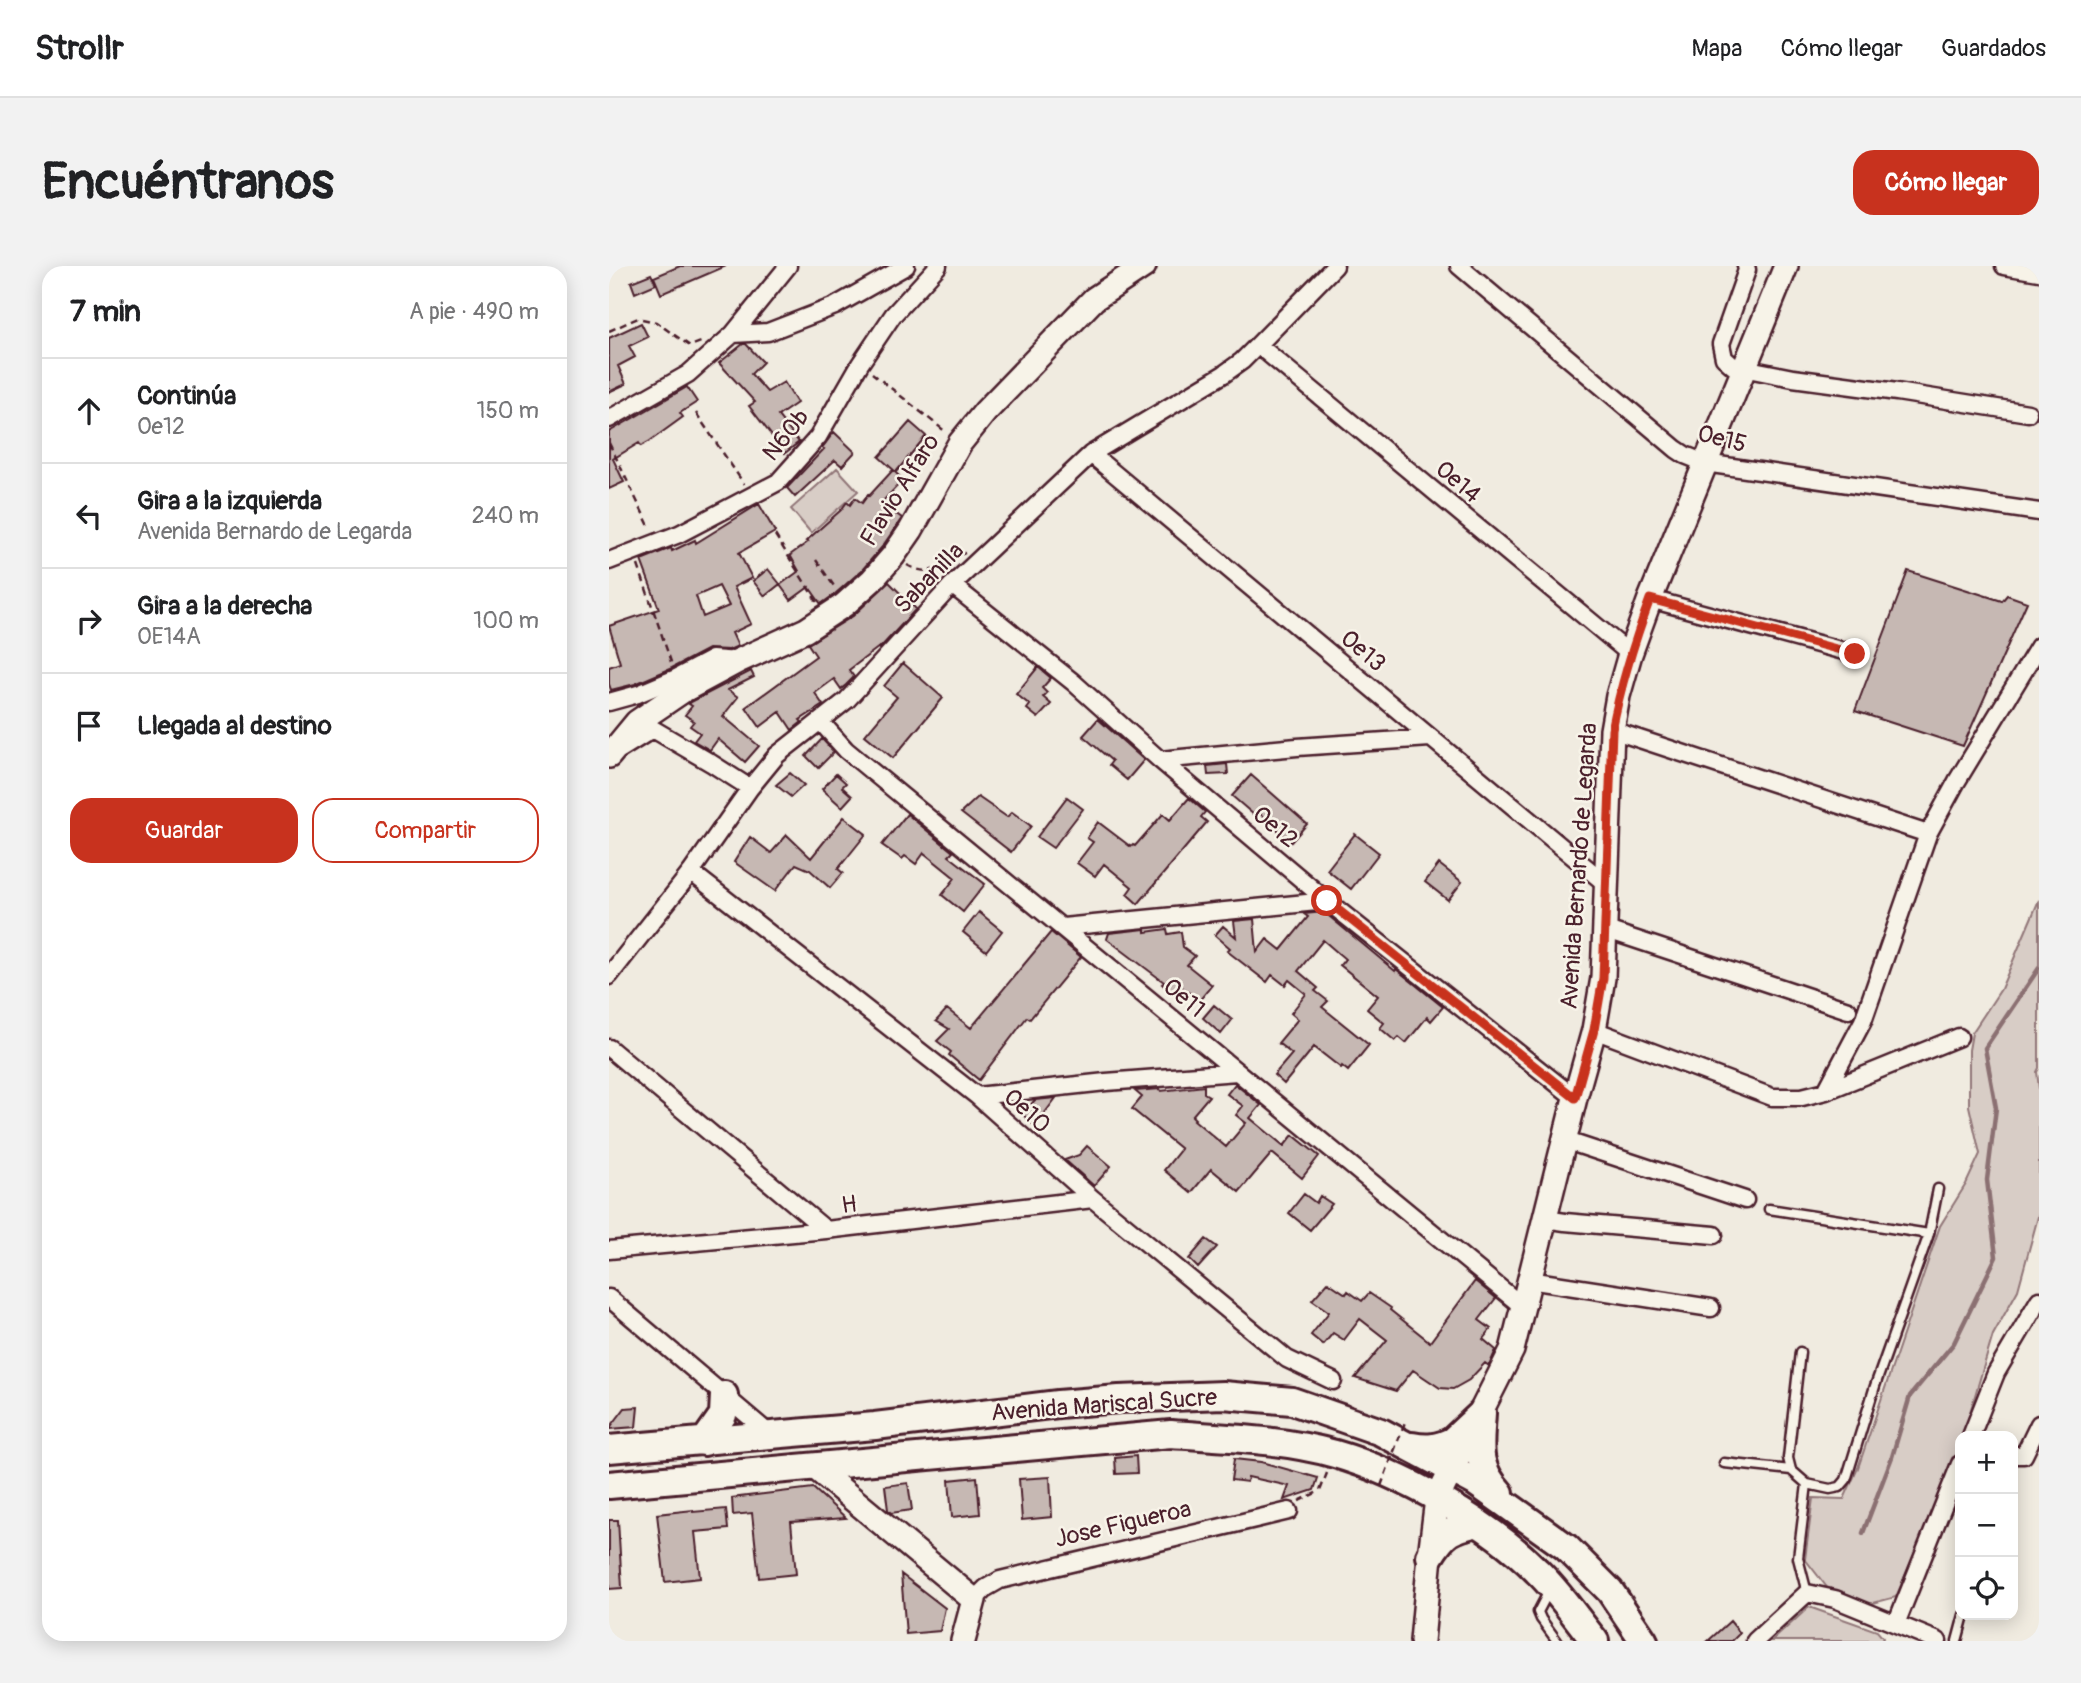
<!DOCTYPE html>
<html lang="es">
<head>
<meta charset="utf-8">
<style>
  :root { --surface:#fff; --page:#f2f2f2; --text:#202124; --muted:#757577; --line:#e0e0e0; --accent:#c8321e }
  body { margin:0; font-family:Pangolin,sans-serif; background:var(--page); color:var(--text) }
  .controls { position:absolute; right:21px; bottom:21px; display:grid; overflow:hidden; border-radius:14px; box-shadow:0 4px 18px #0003 }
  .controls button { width:63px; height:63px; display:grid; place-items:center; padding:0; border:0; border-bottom:2px solid var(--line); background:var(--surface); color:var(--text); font:35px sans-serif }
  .stop { position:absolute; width:21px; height:21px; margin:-16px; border:5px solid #c8321e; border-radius:50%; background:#fff }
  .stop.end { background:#c8321e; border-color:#fff; box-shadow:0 2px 7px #0008 }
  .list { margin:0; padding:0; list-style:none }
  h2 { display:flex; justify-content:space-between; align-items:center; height:91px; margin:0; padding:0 28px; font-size:30px }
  h2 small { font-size:23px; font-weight:400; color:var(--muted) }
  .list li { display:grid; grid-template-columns:46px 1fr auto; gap:21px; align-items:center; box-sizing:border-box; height:105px; padding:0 28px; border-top:2px solid var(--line) }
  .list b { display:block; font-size:26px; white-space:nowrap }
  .list p { margin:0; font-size:23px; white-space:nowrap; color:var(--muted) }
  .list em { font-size:23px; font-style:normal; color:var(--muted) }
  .actions { display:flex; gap:14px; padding:21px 28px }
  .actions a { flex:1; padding:16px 0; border:2px solid var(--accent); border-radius:21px; text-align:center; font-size:24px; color:var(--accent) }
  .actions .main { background:var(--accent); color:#fff }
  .icon { flex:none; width:38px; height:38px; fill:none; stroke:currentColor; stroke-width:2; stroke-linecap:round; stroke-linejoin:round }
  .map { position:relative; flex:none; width:1430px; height:1375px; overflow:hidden; border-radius:21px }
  header { display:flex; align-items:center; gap:42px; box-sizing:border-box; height:98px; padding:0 35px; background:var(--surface); border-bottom:2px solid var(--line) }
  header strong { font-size:33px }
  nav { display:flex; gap:38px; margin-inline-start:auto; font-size:24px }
  .intro { display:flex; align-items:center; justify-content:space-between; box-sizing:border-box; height:168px; padding:0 42px }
  h1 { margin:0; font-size:49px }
  .button { padding:18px 32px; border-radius:21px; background:var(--accent); color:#fff; font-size:24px; font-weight:700 }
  main { display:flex; gap:42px; padding:0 42px }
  aside { flex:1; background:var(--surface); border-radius:21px; box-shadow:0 4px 18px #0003 }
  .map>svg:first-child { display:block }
  .green { fill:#d8cdc6; stroke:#917678; stroke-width:2 }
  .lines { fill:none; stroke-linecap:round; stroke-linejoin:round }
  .stream { stroke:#8b6f72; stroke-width:4.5 }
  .building { fill:#c6b8b3; stroke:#4a1f2b; stroke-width:2; fill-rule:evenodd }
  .lane-casing { stroke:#4a1f2b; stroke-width:13 }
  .street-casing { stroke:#4a1f2b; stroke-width:21 }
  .secondary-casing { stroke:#4a1f2b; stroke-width:28 }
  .primary-casing { stroke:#4a1f2b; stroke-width:32 }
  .path { stroke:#4a1f2b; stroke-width:2.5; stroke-dasharray:7 5; stroke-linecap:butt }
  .lane { stroke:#f7f3e8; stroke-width:8 }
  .street { stroke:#f7f3e8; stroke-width:16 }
  .secondary { stroke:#f7f3e8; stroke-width:23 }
  .primary { stroke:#f7f3e8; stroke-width:26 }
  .path-bridge { stroke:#4a1f2b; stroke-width:2.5; stroke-dasharray:7 5; stroke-linecap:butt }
  .route { stroke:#c8321e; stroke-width:9 }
  .labels { text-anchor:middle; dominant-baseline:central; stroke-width:5; stroke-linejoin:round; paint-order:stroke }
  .street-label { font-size:24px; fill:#4a1f2b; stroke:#f7f3e8 }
</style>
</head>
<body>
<header>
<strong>Strollr</strong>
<nav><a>Mapa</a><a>Cómo llegar</a><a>Guardados</a></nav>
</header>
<div class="intro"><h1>Encuéntranos</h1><a class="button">Cómo llegar</a></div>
<main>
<aside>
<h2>7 min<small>A pie · 490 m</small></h2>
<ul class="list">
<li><svg class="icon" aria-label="ahead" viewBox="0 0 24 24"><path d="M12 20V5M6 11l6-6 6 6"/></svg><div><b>Continúa</b><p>Oe12</p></div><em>150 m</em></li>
<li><svg class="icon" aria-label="left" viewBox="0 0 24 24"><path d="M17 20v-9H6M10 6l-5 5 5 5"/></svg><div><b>Gira a la izquierda</b><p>Avenida Bernardo de Legarda</p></div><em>240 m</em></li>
<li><svg class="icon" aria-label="right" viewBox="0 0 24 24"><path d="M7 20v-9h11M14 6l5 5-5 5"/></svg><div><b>Gira a la derecha</b><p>OE14A</p></div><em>100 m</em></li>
<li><svg class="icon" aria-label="arrive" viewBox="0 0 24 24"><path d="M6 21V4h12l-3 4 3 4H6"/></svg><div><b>Llegada al destino</b></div></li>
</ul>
<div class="actions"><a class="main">Guardar</a><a>Compartir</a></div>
</aside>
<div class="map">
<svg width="1430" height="1375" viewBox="0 0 1430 1375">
  <rect width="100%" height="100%" fill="#f0ebe0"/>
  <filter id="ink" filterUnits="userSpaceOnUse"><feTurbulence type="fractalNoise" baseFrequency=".0143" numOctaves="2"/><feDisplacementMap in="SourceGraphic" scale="14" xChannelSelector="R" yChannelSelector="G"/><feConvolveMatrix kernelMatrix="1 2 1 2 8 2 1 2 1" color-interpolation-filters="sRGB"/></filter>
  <g filter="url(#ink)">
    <path class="green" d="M228 202 249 225 202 267 182 243Z
      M1430 634V802L1428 806 1430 822V947L1409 1024 1384 1069 1354 1170H1351L1348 1189 1287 1331 1253 1340 1220 1324 1196 1293 1204 1232 1235 1233 1249 1202 1331 960 1357 918 1371 888 1360 840V784L1363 767 1392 723Z
      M1200 1341 1268 1365 1274 1372 1272 1375H1163Z"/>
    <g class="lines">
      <path class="stream" d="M1254 1267 1283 1191 1301 1130 1345 1077 1387 991 1378 914 1387 842 1376 782 1430 702"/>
    </g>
    <path class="building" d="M71 0H117L52 28 45 11Z
      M42 8 47 18 26 27 22 16Z
      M32 57 39 71 20 80 26 91 9 100 17 118 0 126V72Z
      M134 78H137L154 96 142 108 158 126 175 116 188 137 169 150 190 176 176 187 140 140 146 136 110 97Z
      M78 121 88 136 71 147 74 151 41 175 32 180 30 177 4 193 15 216 0 223V166Z
      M301 156 317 170 287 206 270 191Z
      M225 166 246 186 233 200 226 194 186 231 178 222 215 183 213 182Z
      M284 204 294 214 272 237 293 252 273 281 253 304 226 328 212 338 200 321 182 334 171 319 190 305 181 289 199 276 197 275 232 244 238 236 241 239 246 232 253 237 259 229 260 230Z
      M150 238 166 266 130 287 143 312 125 321 142 358 123 367 129 380 120 384 99 383 63 402 26 418 2 424 0 418V401L11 397 0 360 50 343 32 294 62 282 63 285 86 274 87 277ZM110 320 120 340 94 351 87 330Z
      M159 303 171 318 156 330 144 315Z
      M1299 305 1393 335 1398 329 1418 336 1354 480 1246 445Z
      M280 316 307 343 271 382 270 381 240 404 245 411 237 419 232 423 225 413 206 427 214 439 191 454 193 456 183 464 171 446 151 461 137 441 207 390 199 378 244 350Z
      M294 397 334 432 284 492 256 469 288 431 275 420Z
      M429 401 442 412 433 422 438 427 434 431 442 438 429 452 418 443 421 439 407 428Z
      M142 405 145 411 119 424 129 431 114 450 150 480 136 496 109 473 101 484 85 475 91 467 81 460 85 455 76 449 83 440 80 438 82 436Z
      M489 453 535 494 518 514 500 499 503 495 474 470Z
      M213 473 225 486 209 502 197 490Z
      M618 498 619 508 599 509 598 500Z
      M181 507 195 519 182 531 167 519Z
      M227 508 237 517 233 521 243 530 233 541 213 523Z
      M642 509 698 558 682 576 648 545 645 549 623 530Z
      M369 531 398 551 403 546 422 560 402 586 352 547Z
      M458 531 474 543 444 582 428 571Z
      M580 532 596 546 592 551 598 556 529 638 518 628 523 621 495 598 486 610 468 597 484 576 478 572 489 556 522 581 524 579 526 580 554 548 561 554Z
      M298 548 344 586 340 590 376 618 354 646 333 629 346 612 315 587 307 598 296 590 293 593 273 579Z
      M235 551 257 568 229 603 234 607 221 622 201 604 187 598 166 625 125 596 141 571 162 587 178 569 202 592Z
      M746 568 770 587 742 623 718 604Z
      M830 598 853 616 839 634 816 616Z
      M370 646 393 665 377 685 354 666Z
      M715 646 786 705 787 703 834 741 822 755 818 751 797 777 790 771 786 775 771 762 775 757 758 743 769 730 731 699 736 693 714 674 689 705 709 722 706 725 719 735 713 741 760 779 739 805 733 800 732 802 705 781 675 818 665 809 683 788 669 777 689 753 682 747 697 728 680 714 676 719 663 709 658 716 618 685 621 682 606 669 614 660 627 671 625 655 645 653 648 686 658 673 672 684 699 651 695 648Z
      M536 663V666L558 663 559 668 572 666 574 681 586 690 578 699 603 719 590 735 574 722 567 730 553 718 555 716 498 673 500 667Z
      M442 666 472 691 421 753 418 751 370 814 340 789 342 786 328 775 340 763 327 755 338 743 362 762Z
      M605 739 623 754 612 768 594 752Z
      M626 818 652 839 641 852 675 880 684 869 710 890 693 912 663 887 630 926 602 903 582 927 555 904 572 883 523 843 533 831 526 825 551 823 552 825 595 820V827L600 830 583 850 586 853 585 854 617 881 637 857 627 849 634 840 618 828Z
      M447 832 426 860 413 848 426 834Z
      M478 880 502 900 485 920 456 894 470 889Z
      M695 928 707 937 711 930 723 938 701 964 680 947Z
      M597 973 608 981 589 1002 580 993Z
      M866 1015 887 1032 870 1054 882 1063 874 1073 887 1084 880 1100 876 1097 860 1114 844 1123 831 1122 804 1104 787 1125 746 1112 778 1074 751 1053 735 1074 724 1067 714 1079 702 1069 720 1046 703 1034 719 1016 737 1028 739 1025 753 1035 760 1027 782 1042 781 1044 821 1076Z
      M29 1141 27 1161 0 1163 16 1142Z
      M527 1190 528 1207 507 1208 506 1192Z
      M625 1193 652 1196 709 1212 705 1224 675 1234 680 1220 639 1211 638 1216 622 1214Z
      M368 1211 371 1248 343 1251 340 1214Z
      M441 1211 443 1251 413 1254 410 1213Z
      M299 1217 303 1244 282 1247 279 1244 276 1220Z
      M204 1222 237 1252 182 1256 187 1308 150 1312 143 1247 124 1249 123 1232Z
      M117 1243 119 1263 86 1266 91 1312 56 1316 48 1248 84 1244V1246Z
      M0 1254H9L13 1322 0 1323Z
      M292 1308 336 1342 331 1365 297 1368Z
      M1121 1355 1131 1367 1123 1375H1099Z"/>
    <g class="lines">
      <g class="lane-casing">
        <path id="lane" d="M1160 943 1320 968
          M1191 1086 1179 1192 1182 1204 1198 1218 1221 1223 1231 1221 1237 1214 1266 1120 1320 968 1329 923
          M1115 1197 1182 1204
          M941 1323 929 1346 932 1353 948 1375
          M1198 1327 1189 1292 1198 1218
          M1348 1375 1355 1349"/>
      </g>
      <g class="street-casing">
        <path id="street" d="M850 0 1067 183 1076 189 1096 197 1430 246
          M1137 0 1138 4 1112 78 1115 92 1124 100 1184 112 1288 126 1419 147
          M1395 0 1430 6
          M124 68 159 66 226 40 297 0
          M649 79 1021 388
          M0 153 79 108 124 68 179 0
          M482 188 997 618
          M0 295 70 268 169 216 209 171 251 98 284 49 329 0
          M343 319 464 416 551 494 718 635 966 832
          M1041 333 1246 388
          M0 436 29 428 67 412 103 393 129 395
          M211 455 237 484 913 1040
          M1003 464 1319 568
          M12 483 44 463 102 497 141 522
          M551 494 688 481 821 472
          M82 606 368 830 484 933 678 1093 724 1115
          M454 661 718 635
          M995 663 1239 744
          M0 710 82 606 141 522 168 489 238 434 343 319 482 188 615 108 633 95 649 79 726 0
          M985 764 1163 831H1193L1217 825 1350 771
          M0 782 217 964
          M1217 825 1254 755 1319 568 1348 515 1430 380
          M368 830 497 816 628 806
          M955 874 1136 934
          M936 953 956 956 1105 969
          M0 984 217 964 484 933
          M920 1014 1102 1042
          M0 1032 163 1170
          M1362 1170 1387 1107 1430 1034
          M1404 1189H1415L1430 1158
          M365 1334 377 1322 391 1314 680 1245
          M1287 1358 1351 1198
          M1146 1375 1198 1327 1226 1333 1329 1375"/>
      </g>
      <g class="secondary-casing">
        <path id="secondary" d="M0 490 28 456 75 424 129 395 197 364 235 339 263 314 284 290 302 264 351 177 376 146 485 33 535 0
          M204 1200 365 1334 354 1375
          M813 1375 821 1290 828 1233 903 1084 966 832 985 764 994 712 1003 464 1009 430 1021 388 1041 333 1177 0"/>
      </g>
      <g class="primary-casing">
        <path id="primary" d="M873 1147C871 1182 866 1199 891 1227
          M95 1176 114 1149 115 1129
          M803 1180C818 1183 829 1182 843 1175L873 1147
          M0 1183 266 1160 449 1138 510 1133 614 1129 683 1135 772 1166 866 1216 957 1281 1001 1325 1035 1375
          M0 1219 562 1168C617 1172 673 1173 726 1188 792 1207 880 1256 928 1305 950 1326 967 1352 986 1375
          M821 1290C836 1266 842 1263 869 1257"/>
      </g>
      <path class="path" d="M0 65 29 52 47 56 81 80 92 76
        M263 107 337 166
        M87 147 135 218
        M0 177 41 262
        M166 269 208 336
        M207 294 227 323
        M29 299 63 399
        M298 299C328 315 334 293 356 287
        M690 1235 711 1225 718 1207"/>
      <use href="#lane" class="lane"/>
      <use href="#street" class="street"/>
      <use href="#secondary" class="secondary"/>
      <use href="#primary" class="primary"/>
      <path class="path-bridge" d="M772 1220 796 1156"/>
    </g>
  </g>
  <g class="lines" filter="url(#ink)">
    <path class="route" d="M718 635 966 832 985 764 994 712 1003 464C1012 418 1025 376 1041 333L1246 388"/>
  </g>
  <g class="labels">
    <g class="street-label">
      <text transform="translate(177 169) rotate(-51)">N60b</text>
      <text transform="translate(1113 173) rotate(14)">Oe15</text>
      <text transform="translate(849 216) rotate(40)">Oe14</text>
      <text transform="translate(291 224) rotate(-58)">Flavio Alfaro</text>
      <text transform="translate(320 312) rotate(-46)">Sabanilla</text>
      <text transform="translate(754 385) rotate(40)">Oe13</text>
      <text transform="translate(666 561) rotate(40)">Oe12</text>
      <text transform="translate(970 600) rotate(-86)">Avenida Bernardo de Legarda</text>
      <text transform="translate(575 732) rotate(40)">Oe11</text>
      <text transform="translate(418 845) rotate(42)">Oe10</text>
      <text transform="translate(240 939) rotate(-7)">H</text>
      <text transform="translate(495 1139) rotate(-4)">Avenida Mariscal Sucre</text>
      <text transform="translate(514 1258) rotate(-13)">Jose Figueroa</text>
    </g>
  </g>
</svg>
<div class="controls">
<button>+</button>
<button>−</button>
<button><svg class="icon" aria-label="locate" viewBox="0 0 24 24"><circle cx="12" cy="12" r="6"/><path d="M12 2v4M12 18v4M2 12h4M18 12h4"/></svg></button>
</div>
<div class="stop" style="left:718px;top:635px"></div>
<div class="stop end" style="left:1246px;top:388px"></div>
</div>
</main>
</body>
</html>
